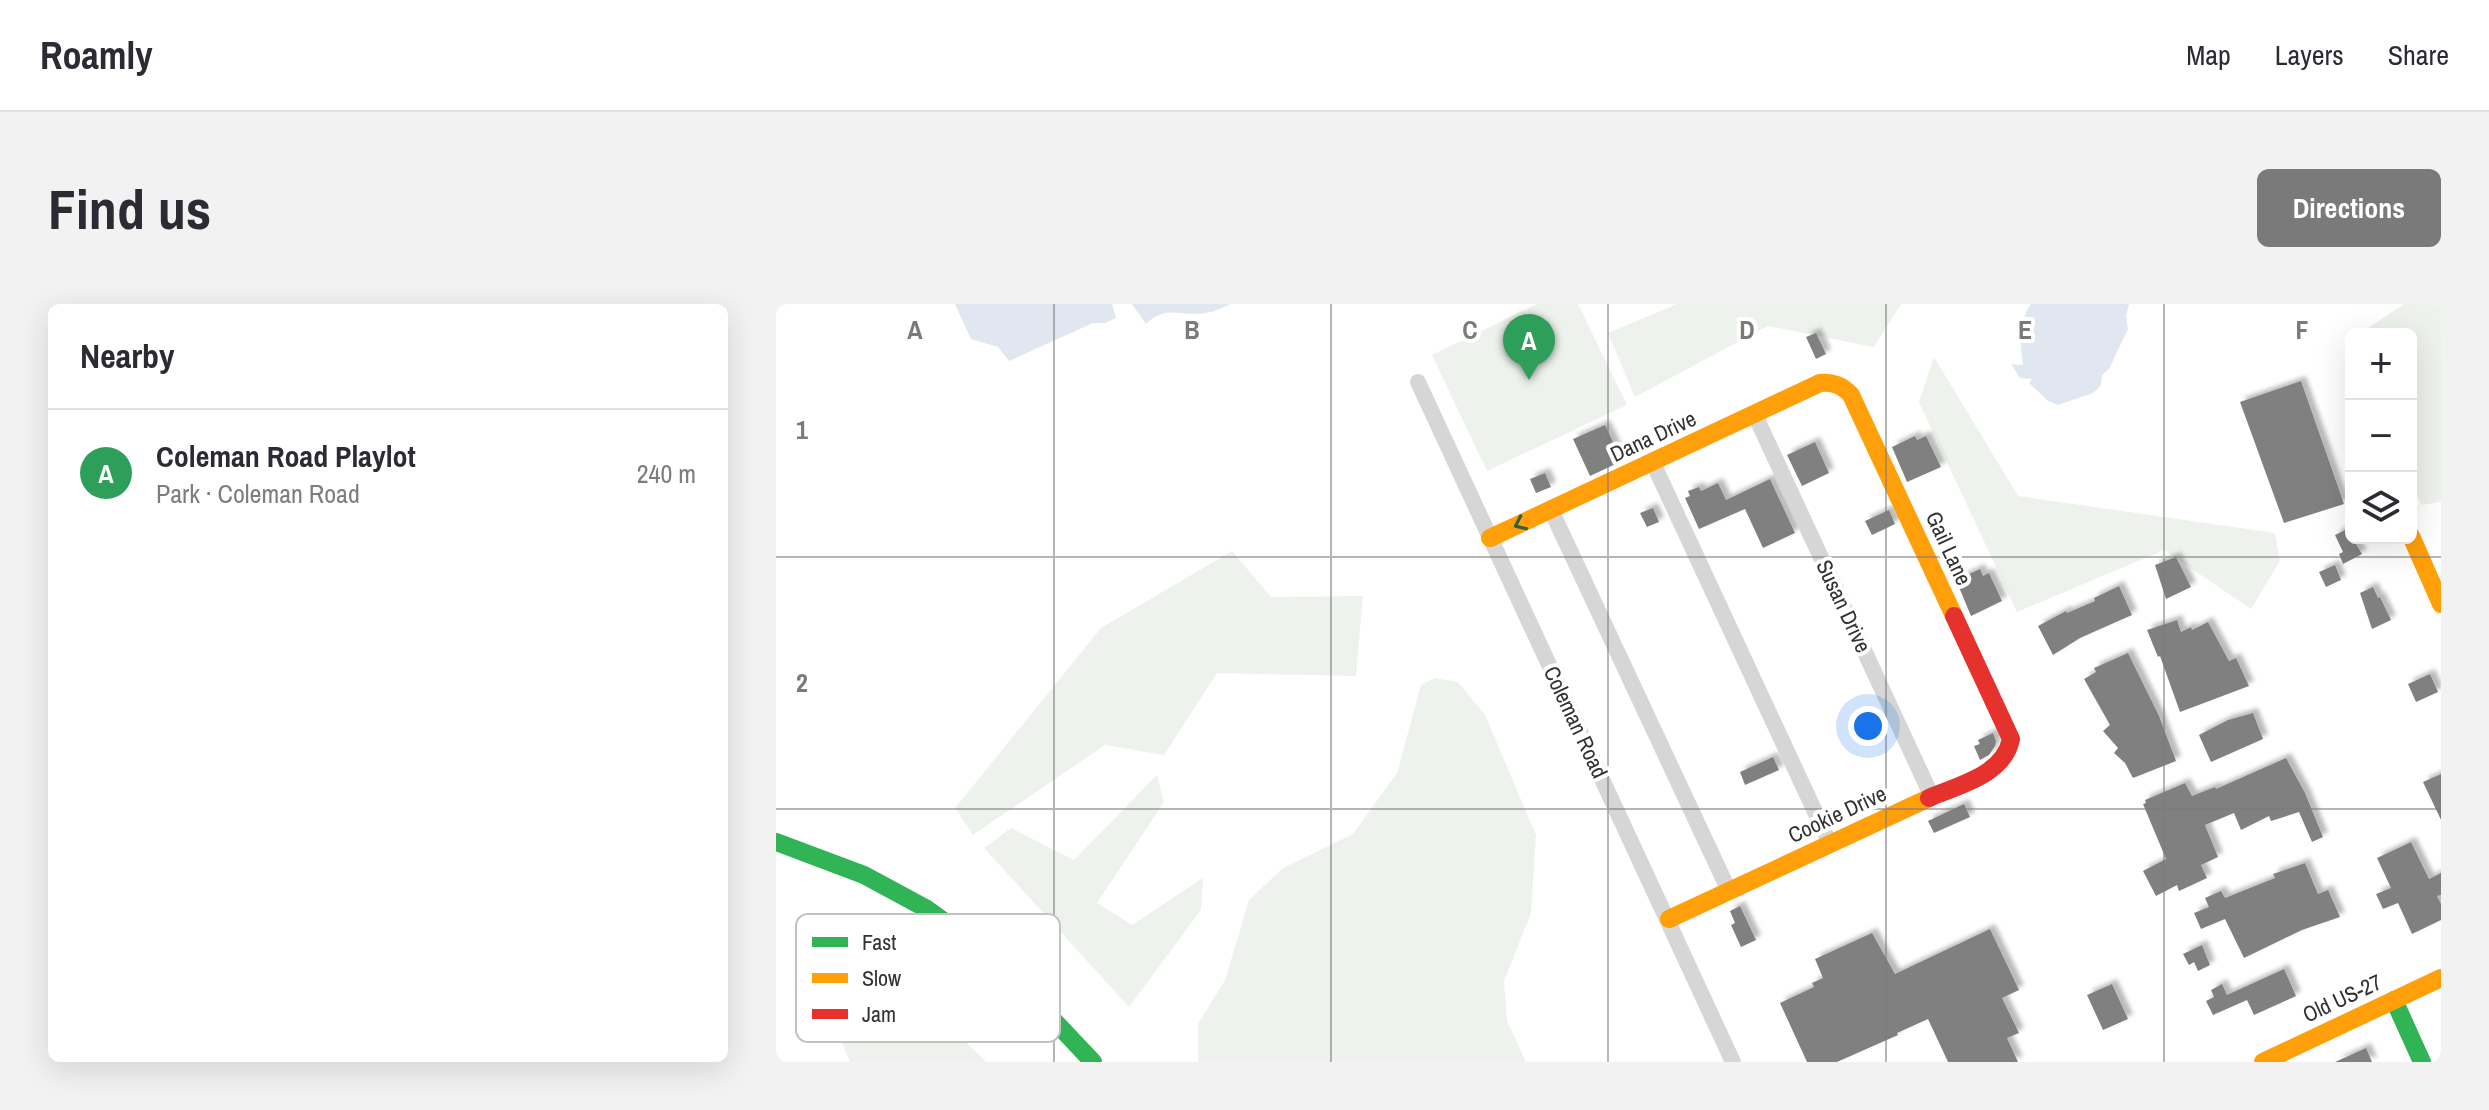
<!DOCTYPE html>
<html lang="en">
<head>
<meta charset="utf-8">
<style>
  :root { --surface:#fff; --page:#f2f2f3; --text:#2b2b33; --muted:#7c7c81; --line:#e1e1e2; --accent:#7a7a7a }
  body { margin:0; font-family:"Archivo Narrow",sans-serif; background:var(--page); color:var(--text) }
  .controls { position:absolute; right:24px; top:24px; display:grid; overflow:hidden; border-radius:12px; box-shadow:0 8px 32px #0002 }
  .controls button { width:72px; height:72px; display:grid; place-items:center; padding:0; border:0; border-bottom:2px solid var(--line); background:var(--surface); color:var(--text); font:40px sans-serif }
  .you { position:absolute; left:1092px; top:422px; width:28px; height:28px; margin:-20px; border:6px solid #fff; border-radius:50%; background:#1a73e8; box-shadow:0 0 0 12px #1a73e833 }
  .badge { display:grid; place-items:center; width:52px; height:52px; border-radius:50%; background:var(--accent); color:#fff; font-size:26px; font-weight:700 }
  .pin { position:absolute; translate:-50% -66px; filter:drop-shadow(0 2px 4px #0008) }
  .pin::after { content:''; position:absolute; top:42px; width:28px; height:24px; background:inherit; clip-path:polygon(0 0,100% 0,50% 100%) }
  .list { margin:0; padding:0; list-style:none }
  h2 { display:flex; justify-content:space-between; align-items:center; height:104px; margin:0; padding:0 32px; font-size:34px }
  h2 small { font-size:26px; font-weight:400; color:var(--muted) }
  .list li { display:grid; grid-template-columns:52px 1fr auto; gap:24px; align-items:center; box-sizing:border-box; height:128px; padding:0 32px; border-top:2px solid var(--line) }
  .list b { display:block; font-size:30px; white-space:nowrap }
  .list p { margin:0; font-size:26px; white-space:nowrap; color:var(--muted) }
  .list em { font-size:26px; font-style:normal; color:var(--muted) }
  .icon { flex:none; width:44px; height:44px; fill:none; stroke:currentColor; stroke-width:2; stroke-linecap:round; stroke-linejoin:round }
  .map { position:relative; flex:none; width:1665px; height:758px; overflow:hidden; border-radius:12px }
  header { display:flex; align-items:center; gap:48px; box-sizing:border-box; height:112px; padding:0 40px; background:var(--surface); border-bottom:2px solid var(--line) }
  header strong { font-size:38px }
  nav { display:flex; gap:44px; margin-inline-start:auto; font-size:28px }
  .intro { display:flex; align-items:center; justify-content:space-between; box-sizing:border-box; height:192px; padding:0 48px }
  h1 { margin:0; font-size:56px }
  .button { padding:20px 36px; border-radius:12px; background:var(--accent); color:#fff; font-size:28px; font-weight:700 }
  main { display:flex; gap:48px; padding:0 48px }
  aside { flex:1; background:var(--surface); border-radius:12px; box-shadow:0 8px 32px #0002 }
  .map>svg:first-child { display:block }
  .green { fill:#eef2ec }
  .water { fill:#e0e7f0 }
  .building { fill:#808080; filter:url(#shadow) }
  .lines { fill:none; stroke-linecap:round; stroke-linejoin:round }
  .street { stroke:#d6d6d6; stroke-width:16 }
  .fast { stroke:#30b455; stroke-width:18 }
  .slow { stroke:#ff9f0a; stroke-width:18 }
  .jam { stroke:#e5322d; stroke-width:18 }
  .oneway { stroke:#31603e }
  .grid { fill:none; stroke:#7a7a7a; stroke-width:2; stroke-opacity:0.55 }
  .labels { text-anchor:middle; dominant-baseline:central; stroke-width:8; stroke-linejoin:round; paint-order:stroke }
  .street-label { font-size:22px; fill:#323232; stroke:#fff }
  .key { fill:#fff; stroke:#c2c2c2; stroke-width:2 }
  .key-label { font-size:22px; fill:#323232 }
  .grid-label { font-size:26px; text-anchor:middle; font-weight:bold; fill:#7a7a7a; stroke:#fff; stroke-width:8; stroke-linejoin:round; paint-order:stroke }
</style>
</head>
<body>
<header>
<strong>Roamly</strong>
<nav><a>Map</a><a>Layers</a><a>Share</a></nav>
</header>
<div class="intro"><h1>Find us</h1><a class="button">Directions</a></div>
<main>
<aside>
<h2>Nearby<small></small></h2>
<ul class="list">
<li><span class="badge" style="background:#2e9e5b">A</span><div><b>Coleman Road Playlot</b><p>Park · Coleman Road</p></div><em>240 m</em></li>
</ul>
</aside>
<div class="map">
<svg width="1665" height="758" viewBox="0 0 1665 758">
  <defs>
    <filter id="shadow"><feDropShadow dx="5" dy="-5" stdDeviation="2" flood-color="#0004"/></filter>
  </defs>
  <rect width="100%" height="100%" fill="#fff"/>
  <path class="green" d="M761 0H802L851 101 711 167 656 51Z
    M901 0H1125L1098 43 992 22 859 93 832 29Z
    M1628 0H1665V198L1646 201 1635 180V30H1583Z
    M1158 53 1242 192 1499 229 1504 257 1475 305 1388 246 1241 308 1143 98Z
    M456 247 495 293 587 292 580 372 441 369 388 451 329 441 197 531 179 504 325 324Z
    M659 374 682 378 709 411 760 531 755 609 728 677 731 717 750 758H422V720L449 676 473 596 507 564 577 530 621 469 645 381Z
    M381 471 388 498 321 599 356 621 427 574 425 606 353 703 208 544 235 524 298 556Z
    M86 637 210 758H74L46 690Z"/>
  <path class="water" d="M179 0H336L340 14 329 19H317L233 57 222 43 195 35Z
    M356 0H454C446 4 438 8 430 9 405 13 390 0 370 20Z
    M1255 0H1353L1350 12 1352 25 1333 65 1326 71 1325 81 1317 89 1282 101 1272 97 1253 79 1256 75 1244 74 1235 60 1247 61C1244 40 1242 19 1255 0Z"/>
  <path class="building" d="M1040 29 1050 50 1040 55 1030 33Z
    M1525 77 1568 200 1508 219 1464 98Z
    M829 121 846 157 814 172 797 135Z
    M1139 132 1141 136 1150 132 1165 163 1131 178 1116 143Z
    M1039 138 1053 169 1026 182 1011 151Z
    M769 169 775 183 760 189 754 175Z
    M994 175 1019 229 987 244 969 205 923 225 909 194 914 192 912 187 923 183 925 187 942 179 950 196Z
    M877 204 883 218 871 223 864 209Z
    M1113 206 1119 220 1096 231 1089 217Z
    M1571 225 1586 250 1567 260 1563 250 1567 248 1559 231Z
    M1400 253 1415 283 1390 295 1379 261Z
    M1559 261 1565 276 1550 283 1543 268Z
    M1204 265 1207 272 1213 269 1226 297 1195 312 1180 276Z
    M1343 282 1356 311 1304 334 1277 351 1262 322 1290 307 1291 309 1319 297 1318 294Z
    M1597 283 1602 294 1604 293 1615 316 1596 325 1584 289Z
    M1401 316 1405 328 1415 323 1416 326 1432 318 1453 357 1460 354 1473 382 1404 408 1384 352 1382 353 1371 326Z
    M1352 349 1383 412 1400 457 1357 474 1349 459 1338 449 1342 444 1327 427 1334 421 1308 375 1320 368 1318 364Z
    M1654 370 1662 388 1640 398 1632 380Z
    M1477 409 1487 435 1435 458 1423 431 1452 416Z
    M1217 429 1220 437 1219 442 1213 451 1204 456 1198 442 1204 440 1202 436Z
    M997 453 1003 466 969 481 964 468Z
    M1510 454 1529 489 1547 533 1536 538 1523 508 1495 517 1493 512 1465 526 1458 509 1429 521 1442 553 1425 561 1431 574 1403 587 1401 581 1380 592 1367 567 1390 555 1367 500 1370 499 1369 496 1409 479 1416 492 1439 483 1440 485Z
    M1665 470V516L1647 478Z
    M1188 500 1194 513 1158 529 1152 517Z
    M1635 538 1653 575 1665 569V591L1661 592 1665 600V616L1636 630 1622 599 1607 605 1600 590 1615 584 1601 554Z
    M1529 559 1542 590 1552 586 1564 613 1526 626 1468 654 1449 615 1425 625 1418 609 1433 603 1429 594 1445 587 1449 594 1499 574 1497 570Z
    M964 602 980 636 965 643 955 621 959 619 954 607Z
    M1214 625 1243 686 1226 694 1243 729 1231 734 1242 758H1172L1152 715 1121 729 1122 731 1061 758H1031L1004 699 1038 683 1036 679 1047 674 1039 655 1096 629 1119 670Z
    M1426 641 1434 661 1422 667 1418 658 1413 661 1407 650Z
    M1508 665 1520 692 1478 711 1471 696 1437 711 1430 697 1438 693 1435 686 1446 680 1451 691Z
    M1336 680 1352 715 1327 726 1311 691Z
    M1590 744 1596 758H1559Z"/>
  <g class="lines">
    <path class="street" d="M642 78 957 758
      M979 111 1156 493
      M877 159 1054 540
      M775 206 953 587"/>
    <path class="fast" d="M0 538 88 571 151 605 218 653 317 758
      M1618 696 1646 758"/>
    <path class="slow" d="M1635 232 1665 300
      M714 234 1044 79C1057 78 1066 81 1075 91L1178 312
      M893 615 1153 494
      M1487 758 1665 674"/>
    <path class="jam" d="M1153 494C1183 481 1228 471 1235 435L1178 312"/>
  </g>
  <defs><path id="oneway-chevron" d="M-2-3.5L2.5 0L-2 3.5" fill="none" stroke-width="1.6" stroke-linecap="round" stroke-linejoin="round" transform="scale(2)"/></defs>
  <use class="oneway" href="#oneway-chevron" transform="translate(744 220) rotate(155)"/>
  <path class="grid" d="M278 0V758M555 0V758M832 0V758M1110 0V758M1388 0V758M0 253H1665M0 505H1665"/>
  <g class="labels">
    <g class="street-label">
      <text transform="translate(877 132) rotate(-25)">Dana Drive</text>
      <text transform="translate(1173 244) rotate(65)">Gail Lane</text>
      <text transform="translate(1068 302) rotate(65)">Susan Drive</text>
      <text transform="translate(800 418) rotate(65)">Coleman Road</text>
      <text transform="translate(1061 510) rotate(-25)">Cookie Drive</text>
      <text transform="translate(1566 694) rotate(-25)">Old US-27</text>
    </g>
  </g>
  <rect x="20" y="610" width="264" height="128" rx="12" class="key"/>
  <rect x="36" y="633" width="36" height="10" fill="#30b455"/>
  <rect x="36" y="669" width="36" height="10" fill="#ff9f0a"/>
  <rect x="36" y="705" width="36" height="10" fill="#e5322d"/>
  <g class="key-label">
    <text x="86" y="646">Fast</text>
    <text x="86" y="682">Slow</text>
    <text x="86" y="718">Jam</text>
  </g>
  <g class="grid-label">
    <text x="139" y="35">A</text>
    <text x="416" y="35">B</text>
    <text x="694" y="35">C</text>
    <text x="971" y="35">D</text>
    <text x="1249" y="35">E</text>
    <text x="1526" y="35">F</text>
    <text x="26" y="135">1</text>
    <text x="26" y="388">2</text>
  </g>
</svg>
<div class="controls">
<button>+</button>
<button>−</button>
<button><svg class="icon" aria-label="layers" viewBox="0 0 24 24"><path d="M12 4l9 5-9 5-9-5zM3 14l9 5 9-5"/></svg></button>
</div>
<div class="you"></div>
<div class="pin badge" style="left:753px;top:76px;background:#2e9e5b">A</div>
</div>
</main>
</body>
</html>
